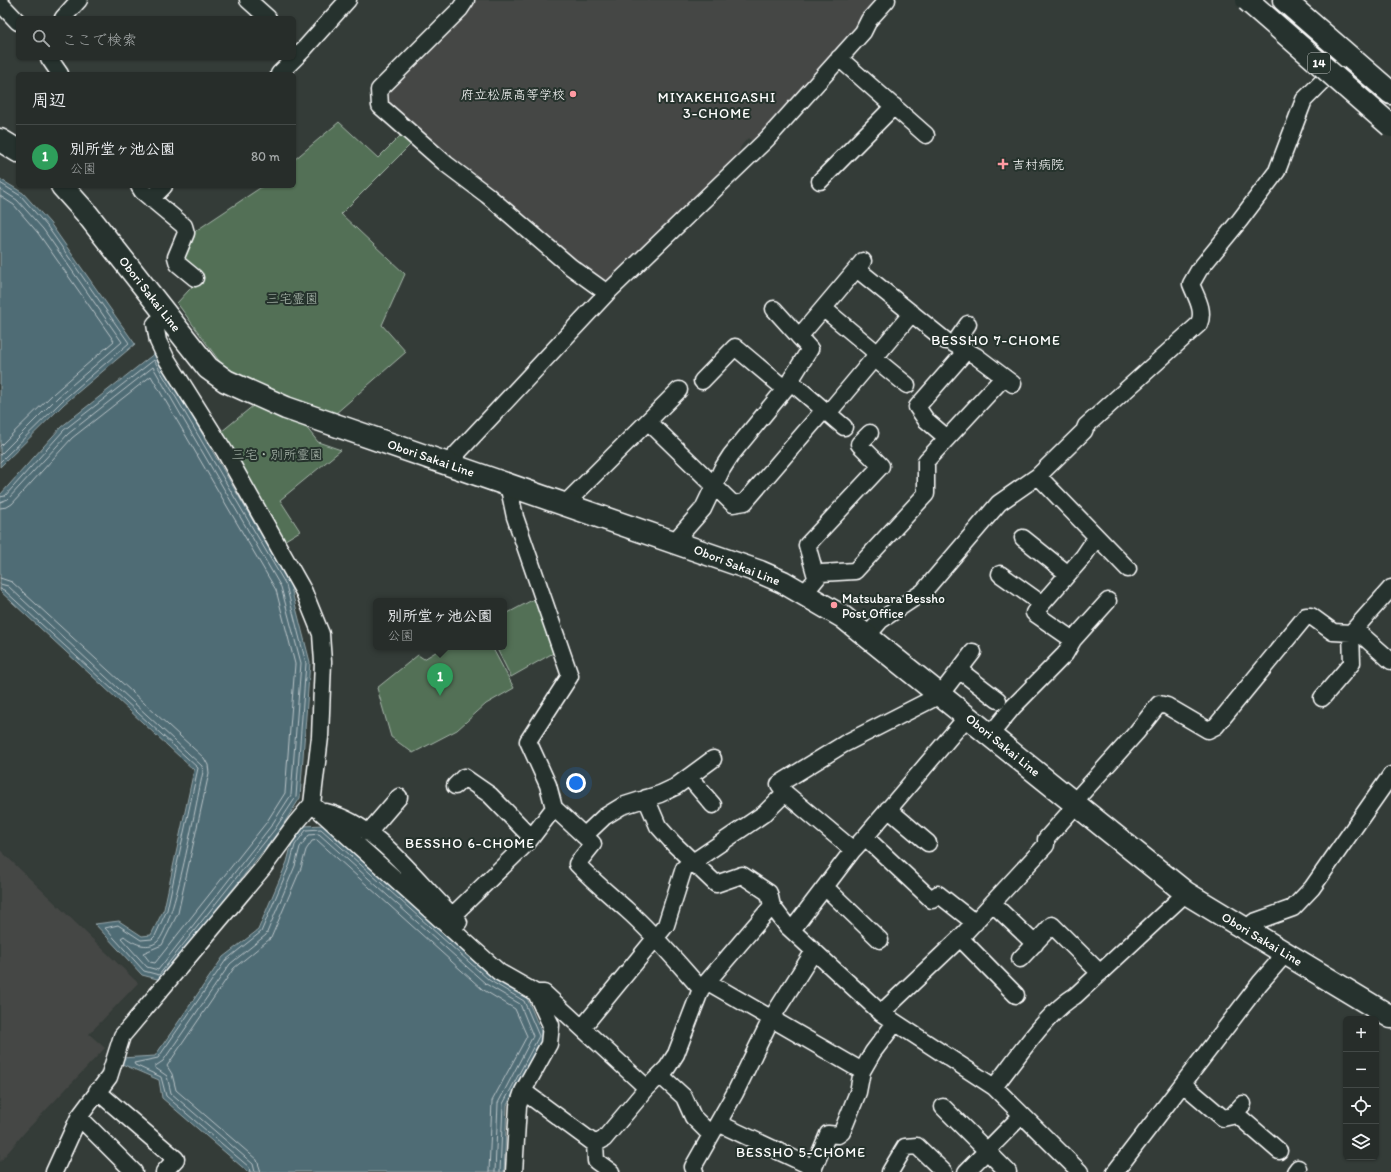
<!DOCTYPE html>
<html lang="ja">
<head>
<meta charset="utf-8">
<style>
  :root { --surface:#272d2a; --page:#2f3532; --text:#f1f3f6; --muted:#a4a8a8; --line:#434947; --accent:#db2777 }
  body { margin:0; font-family:Itim,"Klee One",sans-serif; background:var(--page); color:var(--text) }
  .controls { position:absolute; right:12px; bottom:12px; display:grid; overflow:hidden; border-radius:6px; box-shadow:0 1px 3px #0004 }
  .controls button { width:36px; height:36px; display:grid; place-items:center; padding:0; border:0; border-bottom:1px solid var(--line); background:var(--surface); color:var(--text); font:20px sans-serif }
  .you { position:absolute; left:576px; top:783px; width:14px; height:14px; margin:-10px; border:3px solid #fff; border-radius:50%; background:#1a73e8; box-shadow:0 0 0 6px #1a73e833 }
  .badge { display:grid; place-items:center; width:26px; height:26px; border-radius:50%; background:var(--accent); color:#fff; font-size:13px; font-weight:700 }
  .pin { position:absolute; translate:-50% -33px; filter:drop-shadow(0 1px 2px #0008) }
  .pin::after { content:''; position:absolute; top:21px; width:14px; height:12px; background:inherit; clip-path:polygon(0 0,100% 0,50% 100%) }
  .popup { position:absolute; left:373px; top:598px; width:134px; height:52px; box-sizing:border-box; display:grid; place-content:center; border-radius:6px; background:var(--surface); filter:drop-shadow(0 1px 3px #0005); font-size:13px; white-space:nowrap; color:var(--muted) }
  .popup b { font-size:15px; color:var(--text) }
  .popup::after { content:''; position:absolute; left:50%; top:100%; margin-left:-8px; border:8px solid transparent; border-top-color:var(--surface) }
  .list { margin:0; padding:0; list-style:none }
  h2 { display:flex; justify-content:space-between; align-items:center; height:52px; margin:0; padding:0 16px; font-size:17px }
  h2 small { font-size:13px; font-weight:400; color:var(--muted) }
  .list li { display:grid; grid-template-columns:26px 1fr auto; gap:12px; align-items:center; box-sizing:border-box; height:64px; padding:0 16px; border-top:1px solid var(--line) }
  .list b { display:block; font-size:15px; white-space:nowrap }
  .list p { margin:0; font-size:13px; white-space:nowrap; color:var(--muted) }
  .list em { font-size:13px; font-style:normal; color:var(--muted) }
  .icon { flex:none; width:22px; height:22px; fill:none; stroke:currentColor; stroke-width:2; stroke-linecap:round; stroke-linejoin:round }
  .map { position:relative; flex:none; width:1391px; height:1172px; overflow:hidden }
  .search { position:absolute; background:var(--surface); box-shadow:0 1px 3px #0004; left:16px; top:16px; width:280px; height:44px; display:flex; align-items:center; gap:10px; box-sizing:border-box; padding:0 14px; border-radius:6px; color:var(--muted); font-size:15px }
  .panel { position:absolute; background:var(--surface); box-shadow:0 1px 3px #0004; left:16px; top:72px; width:280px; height:116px; border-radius:6px }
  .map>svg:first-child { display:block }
  .built { fill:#454745 }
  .green { fill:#526f57; stroke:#a8b7ab }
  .water { fill:#506c75; stroke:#96a7ac }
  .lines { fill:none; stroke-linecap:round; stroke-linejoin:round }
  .shore { stroke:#b9c4c8; stroke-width:1 }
  .minor-casing { stroke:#fff; stroke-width:19 }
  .secondary-casing { stroke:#fff; stroke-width:25 }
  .motorway-casing { stroke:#fff; stroke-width:25 }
  .minor { stroke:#26332d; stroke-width:16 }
  .secondary { stroke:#26332d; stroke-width:22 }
  .motorway { stroke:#26332d; stroke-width:22 }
  .motorway-bridge-casing { stroke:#fff; stroke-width:25; stroke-linecap:butt }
  .motorway-bridge { stroke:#26332d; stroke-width:22 }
  .poi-dot { fill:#ff9aa2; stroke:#26332d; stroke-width:1.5 }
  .labels { text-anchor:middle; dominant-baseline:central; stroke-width:4; stroke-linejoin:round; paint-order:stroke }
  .shield { fill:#26332d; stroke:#bec2c0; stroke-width:1 }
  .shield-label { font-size:12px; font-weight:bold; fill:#fff }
  .poi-label { font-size:13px; fill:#fff; stroke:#26332d; text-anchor:start }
  .street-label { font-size:13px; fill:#fff; stroke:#26332d }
  .park-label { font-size:13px; fill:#b1beb3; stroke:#26332d }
  .neighbourhood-label { font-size:14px; letter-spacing:1px; fill:#fff; stroke:#26332d }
</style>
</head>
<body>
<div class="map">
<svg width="1391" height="1172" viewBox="0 0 1391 1172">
  <rect width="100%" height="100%" fill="#343c38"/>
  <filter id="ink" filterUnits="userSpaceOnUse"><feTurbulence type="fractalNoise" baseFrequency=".025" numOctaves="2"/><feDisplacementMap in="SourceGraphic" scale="8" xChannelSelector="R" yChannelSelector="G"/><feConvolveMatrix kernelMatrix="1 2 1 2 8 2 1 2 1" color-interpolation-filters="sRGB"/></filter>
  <g filter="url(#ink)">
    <path class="built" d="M475 0H882L755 144 748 138 741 146 738 156 607 287 527 224 388 105 389 89 467 12Z
      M0 850 138 983 89 1034 105 1048 24 1133 0 1162Z"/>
    <path class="green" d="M339 122 378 158 403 133 413 142 341 214 405 274 382 325 406 352 335 414 262 390 225 369 177 303 200 278 182 260 194 232 263 186H294V160Z
      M254 405 302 422 318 442 341 450 280 500 300 531 282 542 221 432Z
      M536 598 555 652 511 677 496 647H504V615Z
      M444 647H492L514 688 486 704 457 730 413 753 391 737 377 688 418 655 424 659Z"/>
    <path class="water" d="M0 179 23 193 50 223 135 344 64 404 0 467Z
      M155 353 290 584 310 662 300 798 279 831 161 980 142 975 95 924 119 921 142 936 151 935 164 909 194 770 0 591V495L61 427Z
      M323 825 492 977 527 998 543 1036 507 1105 504 1172H248L162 1098 159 1080 122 1064 121 1058 155 1056 223 957 258 930 287 862 292 843 304 826Z"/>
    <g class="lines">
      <path class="shore" d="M0 183 21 196 47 226 129 343 62 401 0 462
        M0 189 17 200 43 229 122 342 58 397 0 455
        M0 196 14 205 38 233 114 341 54 393 0 446
        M0 497 5 496 64 430 154 360 286 585 306 663 296 797 275 829 159 975 144 971 105 928 118 925 141 940 152 939 155 936 167 910 198 768 4 590 0 589
        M0 502 8 499 68 434 153 367 281 587 301 663 291 795 271 826 158 970 147 967 121 938 124 936C132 943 147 950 157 942 175 926 196 802 203 772L202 766 8 586 0 584
        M0 508 7 507 12 504 72 438 151 376 276 590 295 664 285 793 266 823 155 963 150 962 143 953 162 945 178 913 209 773 208 765 204 758 12 582 0 578
        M250 1172 249 1167 166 1096 161 1077 135 1065 134 1063 158 1058 226 960 261 932 290 864 295 845 306 830 321 829 489 980 524 1001 539 1036 503 1104 500 1172
        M255 1172 253 1164 171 1093 167 1076 154 1067 163 1061 230 964 266 935 295 866 300 847 309 835 319 834 486 984 520 1004 533 1036 498 1103 495 1172
        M261 1172 257 1160 176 1090 172 1074 167 1066 234 968 271 938 301 868 306 850 312 841 317 840 482 989 515 1009 527 1036 492 1101 489 1172"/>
      <g class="minor-casing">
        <path id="minor" d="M248 0 268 18
          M466 0 460 9 379 90 380 106 446 164 487 195 571 267 607 293
          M0 3 18 22
          M63 18 79 0
          M49 58 60 74
          M839 58 926 135
          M279 74 304 49 348 0
          M820 181 894 106
          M139 186 142 191 184 226 186 233 176 257 178 264 195 278
          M151 199 164 186
          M863 274 946 341
          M774 309 810 349 790 381 844 427
          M829 313 878 354
          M968 324 954 344 976 356 1013 384
          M799 337 863 261
          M874 358 907 385
          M702 381 735 347 785 389 790 381
          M828 413 912 313
          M654 427 733 504 745 502 824 410
          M947 438 926 420 917 407 966 351
          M448 463 607 293 767 139 863 32 869 20 887 0
          M1038 476 1128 569
          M508 484 515 517 570 676 528 741 548 785 554 808 593 844 577 864C594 882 609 894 627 910 654 934 677 962 701 989L676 1054 667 1068 647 1088 604 1139 595 1144
          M565 504 679 390
          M1023 538 1068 574
          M674 542 703 509 722 469 731 455 785 389
          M1000 574 1042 604
          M816 577 807 545 881 466 859 444 870 433
          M804 594 821 573 855 571 926 494V461L1004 377
          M1355 629 1391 661
          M867 636 881 620 923 592 999 503 1038 476 1084 431 1086 426 1199 324C1205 310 1196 297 1191 284L1199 270 1240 220 1277 171 1304 100 1336 68
          M1073 640 1034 613 1083 557 1096 538
          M973 652 940 695 844 744 779 784 785 793 853 850 865 837 932 900 938 894 975 923
          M959 670 998 700
          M1322 698 1352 663 1351 633
          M990 735 1013 707 1065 654 1073 640 1108 601
          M689 777 713 805
          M455 786 464 777 490 795 531 837
          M646 798 658 826 674 844 716 884 742 875 769 893 772 906 787 926 881 1013 994 1087 1080 1172
          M1074 802 1136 733 1159 704 1167 706 1208 730 1216 726 1306 616H1311L1333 632 1351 633 1391 588
          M312 804 499 972 536 993H544L647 1088
          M888 809 928 843
          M326 812C382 826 418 885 459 922
          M368 833 399 797
          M584 836 604 817 622 806 660 794 675 787 713 759
          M865 837 967 717
          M825 887 880 940
          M993 904 1035 944
          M452 916 528 842 554 808
          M1247 928 1254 922 1293 908 1312 888 1391 775
          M792 930 853 850
          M960 938 1016 995
          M1020 959 1052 925 1100 973
          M708 982 862 1071
          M701 989 772 906
          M536 993 551 1025 549 1044 523 1091 595 1144 596 1161 611 1172
          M881 1013 960 938 1046 845V839L1077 804
          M582 1028 666 925 684 868 765 813 785 793
          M660 1075 684 1097 693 1117 711 1135
          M1183 1084 1223 1118 1232 1116 1243 1104
          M994 1087C1014 1062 1048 1011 1075 996L1186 893
          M97 1091 176 1159 164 1172
          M943 1107 1008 1172
          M1235 1113 1279 1151
          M79 1117 134 1172
          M718 1123 814 1168
          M54 1172 79 1117 109 1077 122 1036 263 868 296 823 312 804 320 737 323 662 321 634 304 592 225 452 166 358 158 341 155 324 166 314
          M514 1172 518 1106 523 1091
          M695 1172 693 1167 735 1093 771 1019 814 951
          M812 1172 828 1134 838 1135 842 1132 858 1092 862 1071 873 1052 895 1023
          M890 1172 905 1147 917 1146 944 1172
          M966 1172 1022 1115
          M1115 1172 1260 983 1286 953
          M1295 1172 1298 1168"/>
      </g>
      <g class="secondary-casing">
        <path id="secondary" d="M0 140 18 151
          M62 186 87 214 208 368 226 381 286 408 760 572 783 582 843 617 1186 893 1391 1017"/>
      </g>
      <g class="motorway-casing">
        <path id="motorway" d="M1284 0 1391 93"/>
      </g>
      <use href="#minor" class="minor"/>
      <use href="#secondary" class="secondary"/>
      <use href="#motorway" class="motorway"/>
      <g class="motorway-bridge-casing">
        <path id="motorway-bridge" d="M1247 0 1391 126"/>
      </g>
      <use href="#motorway-bridge" class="motorway-bridge"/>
    </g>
  </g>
  <g class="poi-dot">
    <circle cx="573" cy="94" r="4"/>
    <path d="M1001 158h4v4h4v4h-4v4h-4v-4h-4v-4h4z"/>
    <circle cx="834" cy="605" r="4"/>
  </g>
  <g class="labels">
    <rect class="shield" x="1308" y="53" width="22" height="20" rx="3"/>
    <g class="shield-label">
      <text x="1319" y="63">14</text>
    </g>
    <g class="poi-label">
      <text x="565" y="94" text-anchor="end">府立松原高等学校</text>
      <text x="1012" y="164">吉村病院</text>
      <text x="842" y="598">Matsubara Bessho<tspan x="842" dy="15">Post Office</tspan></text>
    </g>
    <g class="street-label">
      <text transform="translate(150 294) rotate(52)">Obori Sakai Line</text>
      <text transform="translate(431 458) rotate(19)">Obori Sakai Line</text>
      <text transform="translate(737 565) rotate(21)">Obori Sakai Line</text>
      <text transform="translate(1003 745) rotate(39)">Obori Sakai Line</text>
      <text transform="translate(1262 939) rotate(31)">Obori Sakai Line</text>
    </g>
    <g class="park-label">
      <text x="292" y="298">三宅霊園</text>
      <text x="277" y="454">三宅・別所霊園</text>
    </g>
    <g class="neighbourhood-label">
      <text x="717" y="97">MIYAKEHIGASHI<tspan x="717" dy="16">3-CHOME</tspan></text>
      <text x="996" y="340">BESSHO 7-CHOME</text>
      <text x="470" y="843">BESSHO 6-CHOME</text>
      <text x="801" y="1152">BESSHO 5-CHOME</text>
    </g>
  </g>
</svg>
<div class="controls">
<button>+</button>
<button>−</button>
<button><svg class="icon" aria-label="locate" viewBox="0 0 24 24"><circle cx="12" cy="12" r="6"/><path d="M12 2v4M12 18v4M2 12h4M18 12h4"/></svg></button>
<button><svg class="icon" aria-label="layers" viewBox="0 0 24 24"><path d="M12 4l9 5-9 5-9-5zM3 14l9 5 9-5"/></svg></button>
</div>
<div class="you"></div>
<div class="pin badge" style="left:440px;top:696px;background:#2e9e5b">1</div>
<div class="popup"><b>別所堂ヶ池公園</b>公園</div>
<div class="search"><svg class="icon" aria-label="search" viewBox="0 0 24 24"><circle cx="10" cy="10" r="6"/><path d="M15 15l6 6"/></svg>ここで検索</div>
<section class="panel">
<h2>周辺<small></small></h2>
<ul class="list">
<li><span class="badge" style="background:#2e9e5b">1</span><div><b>別所堂ヶ池公園</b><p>公園</p></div><em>80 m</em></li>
</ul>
</section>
</div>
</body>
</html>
